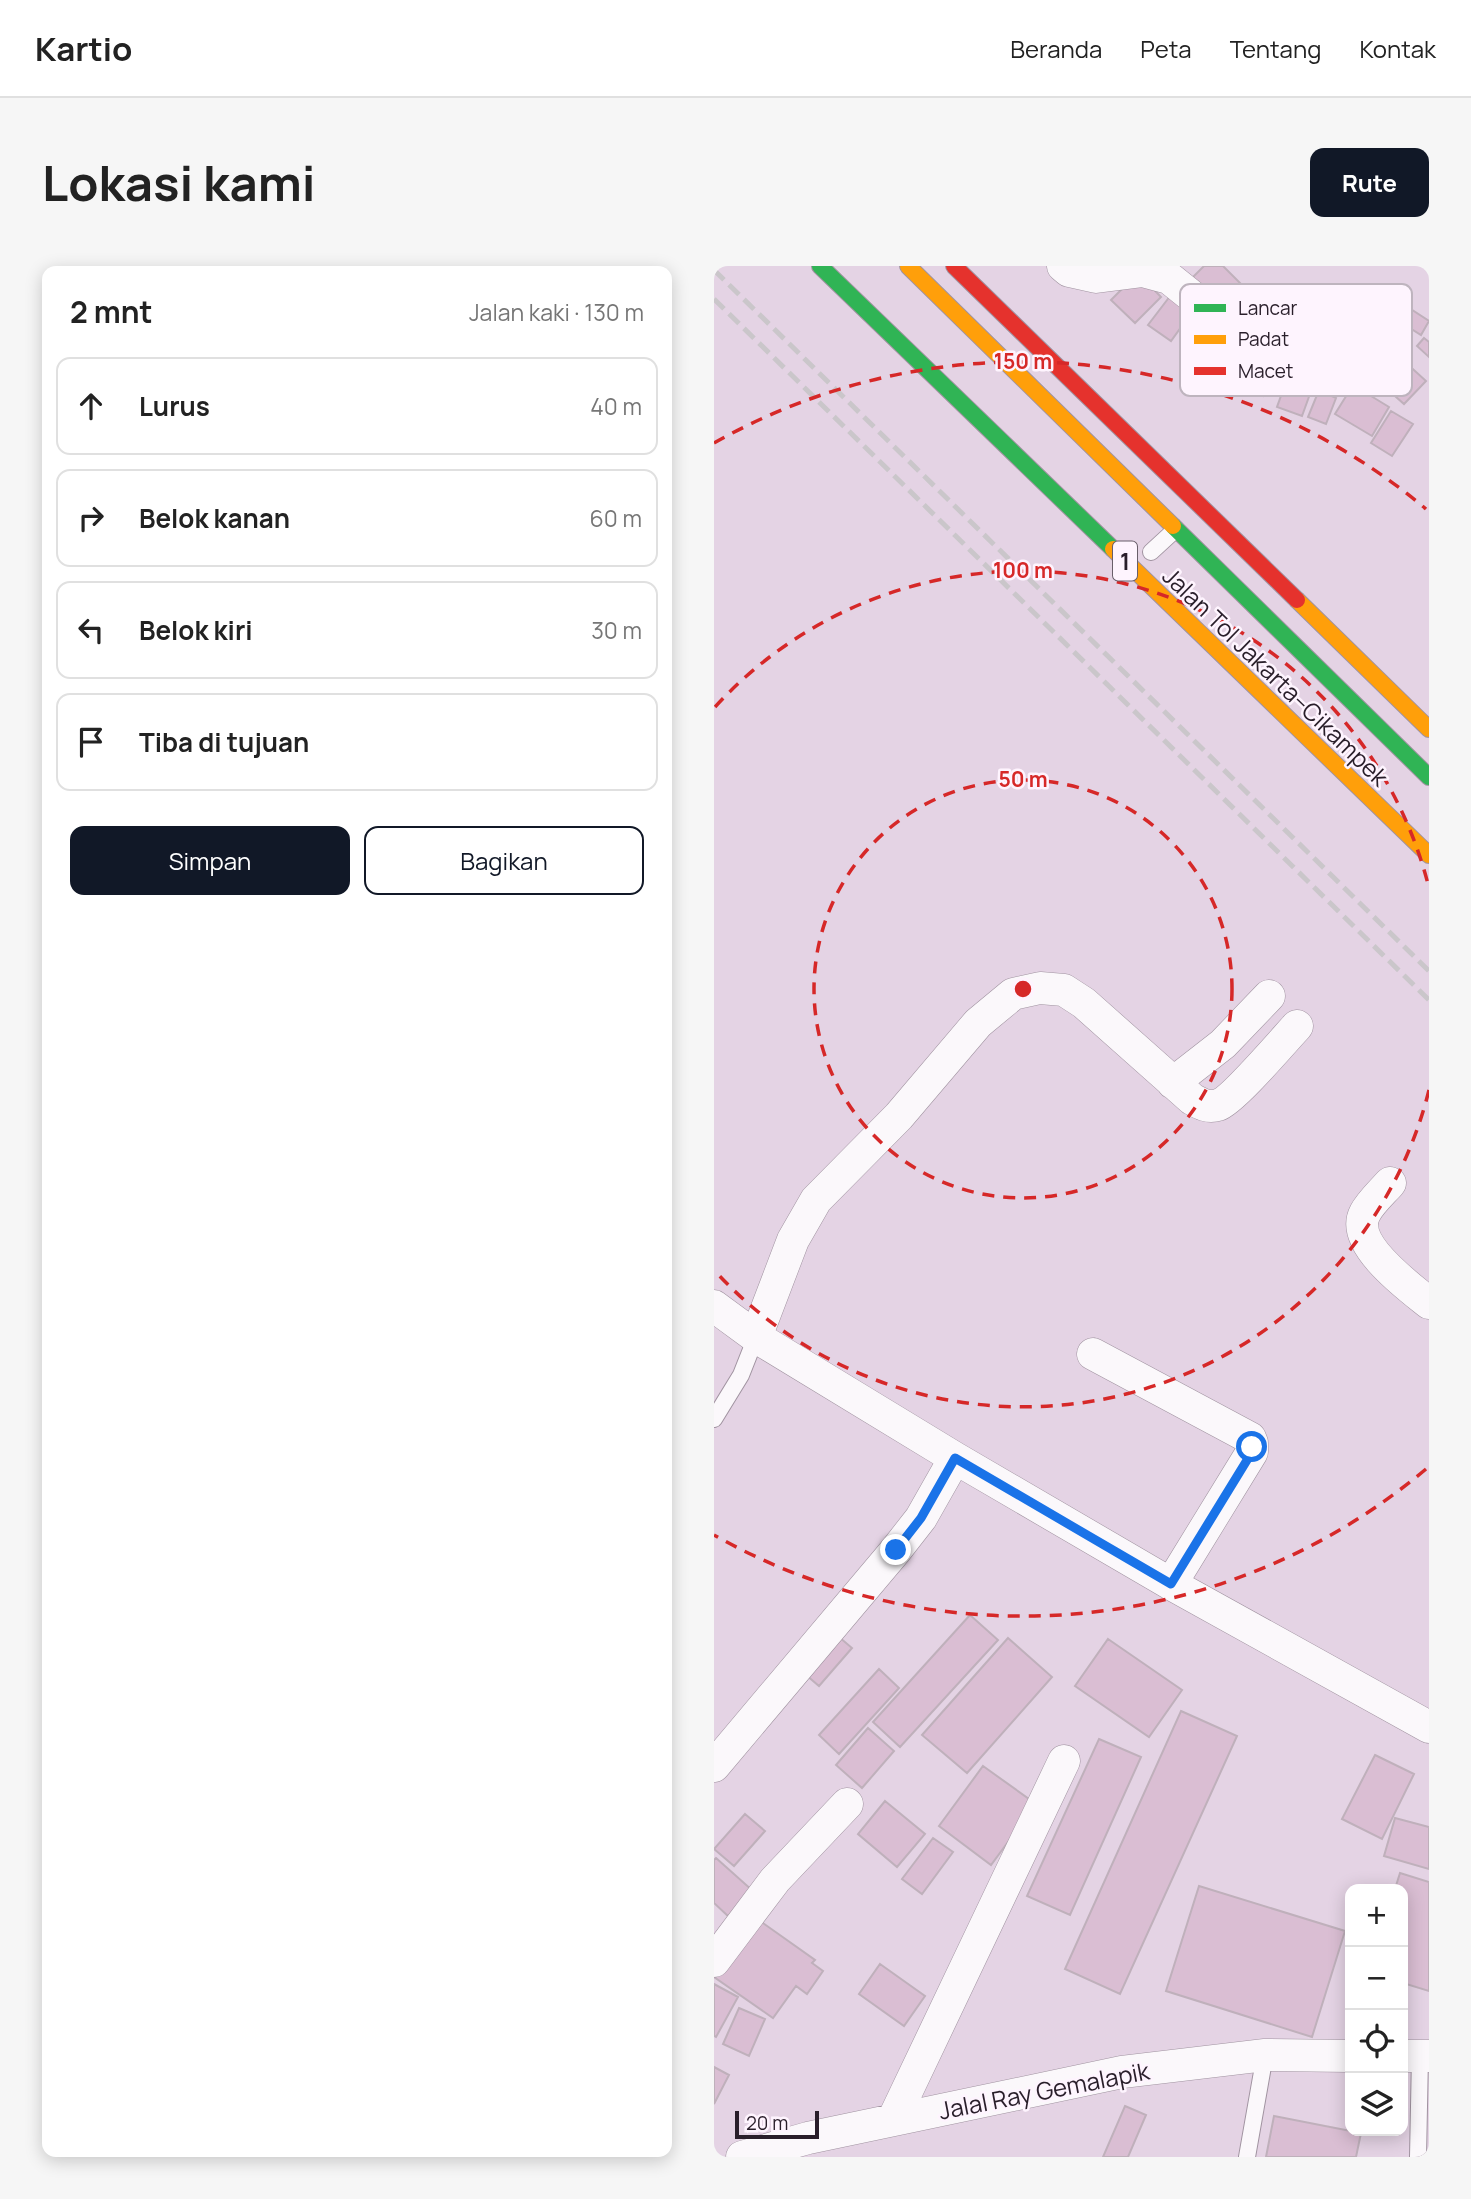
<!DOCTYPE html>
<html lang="id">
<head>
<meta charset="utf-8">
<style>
  :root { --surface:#fff; --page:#f6f6f6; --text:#222; --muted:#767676; --line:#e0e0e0; --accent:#111827 }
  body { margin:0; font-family:Manrope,sans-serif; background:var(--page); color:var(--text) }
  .controls { position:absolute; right:21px; bottom:21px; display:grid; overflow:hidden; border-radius:14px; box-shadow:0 4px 18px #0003 }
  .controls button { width:63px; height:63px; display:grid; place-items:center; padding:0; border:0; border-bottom:2px solid var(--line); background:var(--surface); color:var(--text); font:35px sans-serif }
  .scale { position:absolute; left:21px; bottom:18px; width:84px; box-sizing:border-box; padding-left:7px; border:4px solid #291e2a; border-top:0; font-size:19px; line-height:24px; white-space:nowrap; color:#291e2a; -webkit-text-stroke:5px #fef4fe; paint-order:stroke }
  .stop { position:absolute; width:21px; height:21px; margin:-16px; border:5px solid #1a73e8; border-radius:50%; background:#fff }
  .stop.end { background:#1a73e8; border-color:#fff; box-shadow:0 2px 7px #0008 }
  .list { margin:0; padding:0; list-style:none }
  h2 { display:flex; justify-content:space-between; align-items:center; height:91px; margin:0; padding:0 28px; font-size:30px }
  h2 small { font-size:23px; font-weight:400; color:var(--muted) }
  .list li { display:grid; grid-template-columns:46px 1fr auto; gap:21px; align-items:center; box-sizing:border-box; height:98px; margin:0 14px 14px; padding:0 14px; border:2px solid var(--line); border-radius:14px }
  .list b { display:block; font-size:26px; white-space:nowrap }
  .list em { font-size:23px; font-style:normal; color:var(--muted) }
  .actions { display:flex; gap:14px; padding:21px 28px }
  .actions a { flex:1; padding:16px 0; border:2px solid var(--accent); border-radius:14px; text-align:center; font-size:24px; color:var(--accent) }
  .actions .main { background:var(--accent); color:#fff }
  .icon { flex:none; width:38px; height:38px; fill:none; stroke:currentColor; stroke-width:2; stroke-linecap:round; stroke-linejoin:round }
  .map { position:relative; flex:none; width:715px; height:1891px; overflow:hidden; border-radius:14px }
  header { display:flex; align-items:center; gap:42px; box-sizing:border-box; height:98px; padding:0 35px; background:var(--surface); border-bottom:2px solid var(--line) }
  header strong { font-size:33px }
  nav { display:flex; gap:38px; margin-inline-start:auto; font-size:24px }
  .intro { display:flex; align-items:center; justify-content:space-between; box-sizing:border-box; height:168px; padding:0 42px }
  h1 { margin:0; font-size:49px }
  .button { padding:18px 32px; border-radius:14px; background:var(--accent); color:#fff; font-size:24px; font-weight:700 }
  main { display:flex; gap:42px; padding:0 42px }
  aside { flex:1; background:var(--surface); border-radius:14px; box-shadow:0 4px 18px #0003 }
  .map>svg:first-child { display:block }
  .building { fill:#dabed3; stroke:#bfb0bb; stroke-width:2 }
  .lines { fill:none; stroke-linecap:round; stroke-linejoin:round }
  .lane-casing { stroke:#a093a0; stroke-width:18 }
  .street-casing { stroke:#a093a0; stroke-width:33 }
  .fast-casing { stroke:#a093a0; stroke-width:18 }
  .slow-casing { stroke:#a093a0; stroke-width:18 }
  .jam-casing { stroke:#a093a0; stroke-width:18 }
  .lane { stroke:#fbf8fb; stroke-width:16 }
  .street { stroke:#fbf8fb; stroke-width:32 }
  .fast { stroke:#30b455; stroke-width:16 }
  .slow { stroke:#ff9f0a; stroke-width:16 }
  .jam { stroke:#e5322d; stroke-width:16 }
  .rail { stroke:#cac6ca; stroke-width:5; stroke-dasharray:14 7; stroke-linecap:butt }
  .route { stroke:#1a73e8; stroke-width:9 }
  .ring { fill:none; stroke:#d62828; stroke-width:3.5; stroke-dasharray:12 9 }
  .labels { text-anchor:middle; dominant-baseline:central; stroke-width:5; stroke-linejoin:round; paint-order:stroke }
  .shield { fill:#fef4fe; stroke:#695e6a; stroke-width:2 }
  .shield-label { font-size:23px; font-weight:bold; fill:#291e2a }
  .street-label { font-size:24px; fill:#291e2a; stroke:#fef4fe }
  .key { fill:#fef4fe; stroke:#beb4be; stroke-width:2 }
  .key-label { font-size:19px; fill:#291e2a }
  .centre { fill:#d62828; stroke:#fef4fe; stroke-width:3.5 }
  .ring-label { font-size:21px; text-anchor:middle; font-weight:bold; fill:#d62828; stroke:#fef4fe; stroke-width:5; stroke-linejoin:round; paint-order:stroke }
</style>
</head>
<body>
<header>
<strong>Kartio</strong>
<nav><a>Beranda</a><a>Peta</a><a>Tentang</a><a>Kontak</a></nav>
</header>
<div class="intro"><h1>Lokasi kami</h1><a class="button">Rute</a></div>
<main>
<aside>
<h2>2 mnt<small>Jalan kaki · 130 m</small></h2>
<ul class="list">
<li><svg class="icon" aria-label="ahead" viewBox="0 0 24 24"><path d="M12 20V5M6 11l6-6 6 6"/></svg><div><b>Lurus</b></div><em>40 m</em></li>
<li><svg class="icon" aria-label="right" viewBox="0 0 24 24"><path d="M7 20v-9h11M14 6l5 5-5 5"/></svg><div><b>Belok kanan</b></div><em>60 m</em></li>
<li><svg class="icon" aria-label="left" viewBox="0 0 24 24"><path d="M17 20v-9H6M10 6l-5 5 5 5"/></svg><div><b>Belok kiri</b></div><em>30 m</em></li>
<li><svg class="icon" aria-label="arrive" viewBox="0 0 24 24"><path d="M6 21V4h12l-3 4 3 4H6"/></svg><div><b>Tiba di tujuan</b></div></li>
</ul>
<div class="actions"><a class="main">Simpan</a><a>Bagikan</a></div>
</aside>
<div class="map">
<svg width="715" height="1891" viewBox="0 0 715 1891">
  <rect width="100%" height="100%" fill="#e4d3e4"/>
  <path class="building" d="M490 0H509L531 22 504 49 473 17Z
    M424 7 447 31 421 57 397 34Z
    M463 21 485 36 457 75 434 59Z
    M686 36 715 55 707 69 677 50Z
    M532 71 550 83 517 131 499 119Z
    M710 72 715 76V91L703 80Z
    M667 74 712 115 690 138 645 98Z
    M585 80 610 89 588 150 563 141Z
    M550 96 561 101 549 130 538 126Z
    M639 119 675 141 658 170 621 148Z
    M605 124 622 132 612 158 594 151Z
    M677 145 699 158 678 190 657 177Z
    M256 1349 284 1374 186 1481 159 1456Z
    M118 1365 138 1382 105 1420 85 1403Z
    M294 1372 338 1411 253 1507 208 1469Z
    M394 1373 468 1424 435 1471 361 1420Z
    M165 1403 185 1422 125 1488 105 1469Z
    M467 1445 523 1470 406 1728 351 1703Z
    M154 1462 180 1485 148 1522 122 1499Z
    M385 1473 427 1491 356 1649 313 1630Z
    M661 1489 700 1508 668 1573 628 1553Z
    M269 1500 322 1538 277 1599 225 1560Z
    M171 1535 211 1568 183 1601 144 1568Z
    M31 1548 51 1565 20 1600 0 1583Z
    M681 1552 715 1561V1603L670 1590Z
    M219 1572 239 1586 208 1628 188 1613Z
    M2 1592 39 1625 15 1651 0 1637V1594Z
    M686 1607 715 1616V1725L689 1717V1623H681Z
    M485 1620 631 1665 598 1771 452 1725Z
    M39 1650 101 1694 98 1697 109 1705 93 1728 82 1720 59 1752 0 1711V1704Z
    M166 1698 211 1730 190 1760 145 1728Z
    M0 1718 24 1731 2 1771 0 1770Z
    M25 1742 51 1753 35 1790 9 1778Z
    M0 1801 15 1809 0 1838Z
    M411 1840 432 1849 414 1891H389Z
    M560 1850 647 1867 642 1891H552Z"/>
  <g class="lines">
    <g class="lane-casing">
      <path id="lane" d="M437 286 462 263
        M0 1153 27 1109 42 1071
        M533 1891 551 1789
        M704 1891 706 1790"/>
    </g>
    <g class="street-casing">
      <path id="street" d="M349 0 355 5 382 11 429 5 455 12 526 69
        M459 817 509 778 555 730
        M676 917C668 926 656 937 651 947 635 977 695 1021 715 1037
        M0 1040 42 1071 241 1192 457 1318 715 1461
        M42 1071 79 974 102 934 185 850 264 757 299 728 326 722 350 724 370 737 478 833C487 838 494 842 504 839 518 835 570 774 583 760
        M379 1088 536 1172 538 1177V1186L457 1318
        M0 1500 182 1284 207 1252 241 1192
        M0 1695 61 1614 133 1538
        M689 1790H715
        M179 1854 350 1495
        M28 1891 94 1872 408 1806 551 1789 636 1790"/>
    </g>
    <g class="fast-casing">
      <path id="fast" d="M106 0 399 283
        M459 260 715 511"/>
    </g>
    <g class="slow-casing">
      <path id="slow" d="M194 0 459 260
        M399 283 715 589
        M583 334 715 463"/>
    </g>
    <g class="jam-casing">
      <path id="jam" d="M240 0 583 334"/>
    </g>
    <use href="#lane" class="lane"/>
    <use href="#street" class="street"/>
    <use href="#fast" class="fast"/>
    <use href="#slow" class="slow"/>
    <use href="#jam" class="jam"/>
    <path class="rail" d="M0 4 715 705
      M0 33 715 734"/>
  </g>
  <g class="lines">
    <path class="route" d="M182 1284 207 1252 241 1192 457 1318 538 1186V1181"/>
  </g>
  <g class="ring">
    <circle cx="309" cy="723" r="209"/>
    <path d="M715 824A418 418 0 0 1 1 1005M1 441A418 418 0 0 1 715 622"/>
    <path d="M712 1203A627 627 0 0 1 0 1269M0 177A627 627 0 0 1 712 243"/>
  </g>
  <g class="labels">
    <rect class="shield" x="399" y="275.5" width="24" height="39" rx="5"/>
    <g class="shield-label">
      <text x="411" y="295">1</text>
    </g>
    <g class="street-label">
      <text transform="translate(562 410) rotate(44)">Jalan Tol Jakarta–Cikampek</text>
      <text transform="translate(330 1824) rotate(-11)">Jalal Ray Gemalapik</text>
    </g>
  </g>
  <rect x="466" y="18" width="232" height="112" rx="10" class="key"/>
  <rect x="480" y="38" width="32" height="8" fill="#30b455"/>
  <rect x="480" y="69" width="32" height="9" fill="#ff9f0a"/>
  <rect x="480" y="101" width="32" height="8" fill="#e5322d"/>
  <g class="key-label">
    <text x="524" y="49">Lancar</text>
    <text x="524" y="80">Padat</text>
    <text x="524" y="112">Macet</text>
  </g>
  <circle cx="309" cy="723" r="10" class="centre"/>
  <g class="ring-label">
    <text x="309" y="103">150 m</text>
    <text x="309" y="312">100 m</text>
    <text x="309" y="521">50 m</text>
  </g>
</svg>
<div class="controls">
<button>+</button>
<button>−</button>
<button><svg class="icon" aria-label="locate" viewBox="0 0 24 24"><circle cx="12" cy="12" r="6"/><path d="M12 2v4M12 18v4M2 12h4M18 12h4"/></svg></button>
<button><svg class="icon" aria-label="layers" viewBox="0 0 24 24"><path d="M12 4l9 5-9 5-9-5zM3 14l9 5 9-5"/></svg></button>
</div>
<div class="scale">20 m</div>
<div class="stop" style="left:538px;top:1181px"></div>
<div class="stop end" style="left:182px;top:1284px"></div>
</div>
</main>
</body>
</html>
